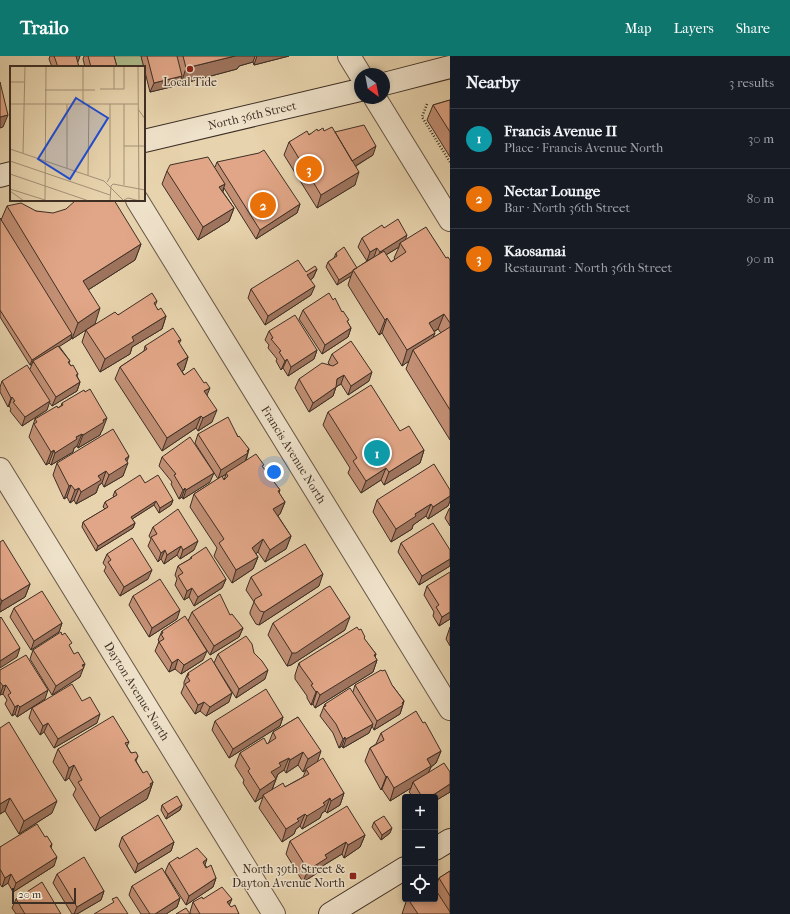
<!DOCTYPE html>
<html lang="en">
<head>
<meta charset="utf-8">
<style>
  :root { --surface:#171b24; --page:#20242c; --text:#f1f3f6; --muted:#9ea1a6; --line:#363941; --accent:#0f766e }
  body { margin:0; font-family:"IM FELL French Canon",serif; background:var(--page); color:var(--text) }
  .controls { position:absolute; right:12px; bottom:12px; display:grid; overflow:hidden; border-radius:4px; box-shadow:0 2px 6px #0003 }
  .controls button { width:36px; height:36px; display:grid; place-items:center; padding:0; border:0; border-bottom:1px solid var(--line); background:var(--surface); color:var(--text); font:20px sans-serif }
  .compass { position:absolute; left:354px; top:12px; width:36px; height:36px; border-radius:50%; background:var(--surface); box-shadow:0 2px 6px #0003; rotate:148deg }
  .scale { position:absolute; left:12px; bottom:10px; width:64px; box-sizing:border-box; padding-left:4px; border:2px solid #3e2f25; border-top:0; font-size:11px; line-height:14px; white-space:nowrap; color:#3e2f25; -webkit-text-stroke:3px #efe2ca; paint-order:stroke }
  .you { position:absolute; left:274px; top:416px; width:14px; height:14px; margin:-10px; border:3px solid #fff; border-radius:50%; background:#1a73e8; box-shadow:0 0 0 6px #1a73e833 }
  .badge { display:grid; place-items:center; width:26px; height:26px; border-radius:50%; background:var(--accent); color:#fff; font-size:13px; font-weight:700 }
  .pin { position:absolute; translate:-50% -50%; border:2px solid #fff; box-shadow:0 1px 4px #0006 }
  .list { margin:0; padding:0; list-style:none }
  h2 { display:flex; justify-content:space-between; align-items:center; height:52px; margin:0; padding:0 16px; font-size:17px }
  h2 small { font-size:13px; font-weight:400; color:var(--muted) }
  .list li { display:grid; grid-template-columns:26px 1fr auto; gap:12px; align-items:center; box-sizing:border-box; height:60px; padding:0 16px; border-top:1px solid var(--line) }
  .list b { display:block; font-size:15px; white-space:nowrap }
  .list p { margin:0; font-size:13px; white-space:nowrap; color:var(--muted) }
  .list em { font-size:13px; font-style:normal; color:var(--muted) }
  .icon { flex:none; width:22px; height:22px; fill:none; stroke:currentColor; stroke-width:2; stroke-linecap:round; stroke-linejoin:round }
  .map { position:relative; flex:none; width:450px; height:858px; overflow:hidden }
  header { display:flex; align-items:center; gap:24px; box-sizing:border-box; height:56px; padding:0 20px; background:var(--accent); color:#fff }
  header strong { font-size:19px }
  nav { display:flex; gap:22px; margin-inline-start:auto; font-size:14px }
  main { display:flex }
  aside { flex:1; background:var(--surface) }
  .map>svg:first-child { display:block }
  .green { fill:#b0be8e; stroke:#77765a }
  .lines { fill:none; stroke-linecap:round; stroke-linejoin:round }
  .minor-casing { stroke:#685847; stroke-width:24 }
  .secondary-casing { stroke:#3e2f25; stroke-width:24 }
  .path { stroke:#3e2f25; stroke-width:2.5; stroke-dasharray:1 2; stroke-linecap:butt }
  .minor { stroke:#efe2ca; stroke-width:22 }
  .secondary { stroke:#efe2ca; stroke-width:22 }
  .wall { fill:#c28f74; stroke:#3e2f25; fill-rule:evenodd }
  .shaded-wall { fill:#9e745e; stroke:#3e2f25 }
  .building { fill:#e1a687; stroke:#3e2f25 }
  .poi-dot { fill:#8f2418; stroke:#efe2ca; stroke-width:1.5 }
  .labels { text-anchor:middle; dominant-baseline:central; stroke-width:3; stroke-linejoin:round; paint-order:stroke }
  .poi-label { font-size:12px; fill:#3e2f25; stroke:#efe2ca }
  .street-label { font-size:12px; fill:#3e2f25; stroke:#efe2ca }
  .inset-road { fill:none; stroke:#a39177; stroke-width:1 }
  .view { fill:#1d4ed8; fill-opacity:0.15; stroke:#1d4ed8; stroke-width:2 }
  .inset-edge { fill:none; stroke:#3e2f25; stroke-width:2 }
</style>
</head>
<body>
<header>
<strong>Trailo</strong>
<nav><a>Map</a><a>Layers</a><a>Share</a></nav>
</header>
<main>
<div class="map">
<svg width="450" height="858" viewBox="0 0 450 858">
  <rect width="100%" height="100%" fill="#e7d3ad"/>
  <filter id="stains"><feTurbulence type="fractalNoise" baseFrequency=".005" numOctaves="4"/><feColorMatrix values="0 0 0 0 .2 0 0 0 0 .09 0 0 0 0 .02 0 0 0 .5 -.17"/></filter>
  <radialGradient id="worn" r=".72"><stop offset=".6" stop-color="#630" stop-opacity="0"/><stop offset="1" stop-color="#630" stop-opacity=".3"/></radialGradient>
  <path class="green" d="M113 0H141L144 11H116Z"/>
  <g class="lines">
    <g class="minor-casing">
      <g id="minor">
        <path d="M349 0 360 18"/>
        <path d="M375 42 450 164"/>
        <path id="s1" d="M137 144 450 653"/>
        <path id="s2" d="M0 413 274 858"/>
      </g>
    </g>
    <g class="secondary-casing">
      <g id="secondary">
        <path d="M384 28 450 11"/>
        <path id="s3" d="M144 85 360 34"/>
        <path d="M0 120 11 117"/>
        <path d="M435 793 450 784"/>
        <path d="M330 858 405 812"/>
      </g>
    </g>
    <path class="path" d="M427 48 422 61 450 106"/>
    <use href="#minor" class="minor"/>
    <use href="#secondary" class="secondary"/>
  </g>
  <path class="wall" d="M50 0H80L77 6 79 11H52L49 3Z
    M84 0H114L117 11H85L83 3Z
    M141 0H289L254 9 253 6 239 10 237 13 181 28 180 25 179 29 150 36Z
    M450 44V101L427 64 433 49Z
    M318 75 335 76 373 99 356 110 355 129 317 152 284 99 289 86Z
    M217 106 300 148 297 157 256 183 224 132 223 136 234 152 229 165 198 184 162 128 167 115 215 111Z
    M7 150 36 155 141 188 135 204 88 234 95 268 72 283 71 281V283L59 290 70 305 69 307 71 310 78 318 77 320 80 326 77 335 52 350 49 346 47 354 22 370 10 355 11 353 9 350 8 351 0 336V331L2 325 30 313 32 308 30 309 0 261V162L1 164Z
    M384 172 405 184 450 204V384L406 313 409 305 402 310 382 277 379 279 348 229 351 220 337 229 326 211 328 206 334 202 336 197 357 212 367 205 358 191 362 182ZM399 191 394 202 395 203 391 206 386 199ZM438 273 441 277 433 282 434 276Z
    M317 213 313 222 310 224 311 239 265 269 248 242 251 233Z
    M157 245 155 250 158 254 166 260 162 273 132 291 130 298 100 316 82 286 86 274 118 259Z
    M303 254 342 256 351 272 348 281 322 298 299 263Z
    M269 275 317 294 314 303 288 320 283 312 281 314 276 305 277 303 268 292 269 289 265 284Z
    M181 284 179 288 188 301 184 314 182 315 184 319 207 339 212 366 198 375 196 372 162 395 115 323 120 311 144 295 145 290Z
    M332 298 369 325 348 339 341 328 336 331 333 340 309 356 295 332 299 323 330 309 328 307Z
    M62 347 102 375 101 376 100 379 78 392 77 390 74 392 73 396 51 409 49 407 46 409 29 381 35 363 58 352 61 350Z
    M328 356 400 375 424 394 420 407 384 429 381 424 361 437 348 417 350 412 323 369Z
    M236 377 238 381 249 393 246 405 263 411 280 434 279 437 285 446 280 458 278 460 291 480 286 493 265 506 258 496 256 498 258 501 253 513 232 527 214 500 217 492 190 451 194 438 218 423 195 387 198 378ZM226 418 224 424 222 421Z
    M162 401 210 426 183 443 182 441 179 443 171 428 172 426 159 410Z
    M127 406 123 420 104 431 102 427 99 429 96 437 76 448 74 444 70 447 67 441 64 443 53 419 57 407Z
    M145 427 173 444 171 449 159 457 154 449 132 463 135 467 133 472 96 495 82 471 83 466 105 453 103 451 105 446 114 441 113 440 115 435Z
    M450 440V445L448 450 428 463 426 460 413 469 412 473 391 486 373 456 377 444Z
    M450 452V470L445 462 449 453Z
    M153 471 194 494 180 503 177 499 164 508 161 503 158 506 148 490 151 483 149 480Z
    M0 486 30 528 25 541 0 556Z
    M401 487 450 494V510L419 529 398 496Z
    M107 498 148 523 120 540 104 515 106 511 103 507Z
    M191 501 226 523 222 532 194 550 189 541 184 544 175 529 177 523 175 519 178 510 190 503Z
    M251 521 319 530 259 569 256 568 250 558V556L254 546 246 534Z
    M427 530 450 563 439 570 433 560 434 556 424 539Z
    M133 540 177 563 149 581 129 549Z
    M14 552 62 567 59 576 31 594 10 561Z
    M192 556 230 559 243 572 239 581 210 599 188 565Z
    M273 567 345 574 291 609 287 610 268 579Z
    M450 571V590L446 583Z
    M162 575 203 604 181 618 175 613 169 616 155 595 158 588 159 585 158 584Z
    M364 583 376 598 375 601 377 604 373 616 315 652 313 648 311 649 307 642V640L295 623V619L299 607Z
    M70 591 80 621 52 639 30 603 33 594Z
    M254 597 265 623 236 642 214 607 218 598Z
    M0 614 45 643 17 661 15 658 12 660 5 648 7 644 3 638 0 639Z
    M188 617 229 646 206 660 200 655 195 658 181 637 184 630V626Z
    M355 629H392L404 645 400 658 374 674 372 670 369 677 343 692 342 690 339 692 333 677 320 660 325 648 353 636Z
    M82 645 97 667 54 692 44 676 40 679 29 662 32 652Z
    M283 661 280 670 229 702 212 674 215 665Z
    M298 661 317 706 344 737 340 749 327 757 325 755 322 757 320 762 302 773 300 770 296 773 294 778 282 786 259 752 263 741 255 746 243 727 244 724 235 710 240 697 267 688 269 686 273 676ZM298 709 303 716 306 714 303 721 285 731 272 734 278 718 284 714 286 717Z
    M0 672 52 757 19 778 5 755 0 758Z
    M381 677 441 695 436 707 431 711 428 717 450 716V736L435 745V741H413L409 736 411 732 390 745 382 733 381 734 365 705 370 692 376 688Z
    M129 686 127 690 131 697 138 700 136 705 143 717 153 726 149 738 147 743 95 775 73 739 76 733 69 722 65 725 53 706 58 693Z
    M162 749H182L180 754 166 763 161 754Z
    M374 766 390 777 381 784 372 771Z
    M365 779 360 791 344 802 342 798 324 809 322 814 303 826 286 798 290 785Z
    M45 781 52 788 51 792 54 810 13 836 8 827 2 831 0 828V791Z
    M122 781 174 786 171 795 135 817 119 790Z
    M179 803 205 809 216 822 213 831 186 849 165 816 169 807Z
    M450 815V858H402L407 843H435V833L439 822Z
    M57 818 104 835 101 844 77 858H72L53 827Z
    M132 830 180 842 177 851 166 858H141L129 839Z
    M16 843 61 858H16L12 852Z
    M203 843 229 849 231 851 239 858H191L190 856 193 846Z"/>
  <path class="shaded-wall" d="M75 0H80L78 6 72 8Z
    M235 0H255L253 6 239 10 237 13 181 28 186 12Z
    M257 0H289L254 9Z
    M182 20 179 29 150 36 154 27Z
    M8 59 3 71 0 72V61Z
    M376 90 373 99 347 115 350 106Z
    M359 116 355 129 317 152 321 139Z
    M225 128 221 140 219 131Z
    M300 148 297 157 256 183 260 174Z
    M234 152 229 165 198 184 203 171Z
    M407 179 404 188 400 187 399 191 376 205 380 196Z
    M141 188 135 204 77 241 83 225Z
    M377 192 374 201 367 205 370 196Z
    M317 213 313 222 304 228 307 219Z
    M353 215 351 220 337 229 339 224Z
    M315 230 311 239 265 269 268 260Z
    M100 252 95 268 72 283 78 267Z
    M444 258 438 273 423 282 429 267Z
    M166 260 162 273 132 291 130 298 100 316 105 303 132 281Z
    M387 262 382 277 379 279 385 264Z
    M351 272 348 281 322 298 325 289Z
    M435 277 429 292 413 294 409 305 402 310 407 294Z
    M72 278 71 283 34 307 33 305 32 308 30 309 32 304Z
    M317 294 314 303 288 320 291 311Z
    M188 301 184 314 173 321 177 308Z
    M287 303 283 312 281 314 285 305Z
    M372 316 369 325 348 339 351 330Z
    M344 319 341 328 334 332 337 323Z
    M80 326 77 335 52 350 56 341Z
    M336 331 333 340 309 356 313 347Z
    M210 332 205 344 204 335Z
    M12 341 9 350 8 351 11 342Z
    M50 345 47 354 22 370 25 361Z
    M217 354 212 366 198 375 203 362Z
    M201 360 196 372 162 395 167 382Z
    M107 362 102 375 101 376 100 379 78 392 83 379Z
    M82 378 77 390 74 392 73 396 51 409 55 397 76 381Z
    M249 393 245 406 218 423 221 414Z
    M54 394 49 407 46 409 51 396Z
    M424 394 420 407 384 429 389 416Z
    M129 400 126 408 128 407 123 420 104 431 109 419 125 403Z
    M386 412 381 424 361 437 366 425Z
    M106 415 102 427 99 429 96 437 76 448 81 436 98 420Z
    M214 417 210 426 183 443 186 434Z
    M71 429 67 441 64 443 69 430Z
    M79 432 74 444 70 447 75 434Z
    M185 432 182 441 179 443 183 434Z
    M450 440V445L448 450 428 463 433 451Z
    M173 444 171 449 159 457 160 452Z
    M156 445 154 449 129 465 131 461Z
    M285 446 280 458 269 466 273 453Z
    M431 448 426 460 413 469 412 473 391 486 396 473 415 458Z
    M135 467 133 472 96 495 98 490Z
    M291 480 286 493 265 506 270 494Z
    M263 483 258 496 248 505 252 492Z
    M198 485 194 494 180 503 183 494Z
    M181 490 177 499 164 508 167 499Z
    M165 494 161 503 158 506 161 497Z
    M258 501 253 513 232 527 236 514Z
    M450 503V510L419 529 422 520Z
    M152 514 148 523 120 540 124 531Z
    M323 518 319 530 259 569 264 556Z
    M226 523 222 532 194 550 198 541Z
    M30 528 25 541 0 556V550L2 545Z
    M192 532 189 541 184 544 187 535Z
    M180 554 177 563 149 581 152 572Z
    M450 556V563L439 570 442 561Z
    M350 561 345 574 291 609 287 610 292 597Z
    M62 567 59 576 31 594 34 585Z
    M243 572 239 581 210 599 214 590Z
    M20 592 17 601 0 612V605Z
    M207 595 203 604 181 618 184 609Z
    M376 598 373 606 377 604 373 616 315 652 320 639Z
    M178 603 175 613 169 616 172 607Z
    M85 608 80 621 52 639 56 630Z
    M268 614 265 623 236 642 239 633Z
    M6 629 3 638 0 639 3 630Z
    M48 634 45 643 17 661 20 651Z
    M317 635 313 648 311 649 316 636Z
    M232 637 229 646 206 660 210 651Z
    M404 645 400 658 374 674 377 665Z
    M204 646 200 655 195 658 198 649Z
    M18 649 15 658 12 660 15 651Z
    M100 658 97 667 54 692 58 683Z
    M283 661 280 670 229 702 233 693Z
    M48 667 44 676 40 679 43 670Z
    M373 668 369 677 343 692 346 683Z
    M345 681 342 690 339 692 343 683Z
    M321 695 317 707 306 713V714L303 716 308 703Z
    M441 695 436 707 431 711 426 722 413 726 411 732 390 745 394 732 427 703Z
    M303 696 298 709 286 717 290 704Z
    M289 702 284 714 278 718 276 722 267 729 271 716 279 707Z
    M74 709 69 722 65 725 69 712Z
    M387 720 382 733 381 734 386 721Z
    M276 723 271 736 263 739V741L255 746 260 734Z
    M153 726 147 743 95 775 100 762Z
    M450 728V736L435 745V741H430Z
    M344 737 340 749 327 757 331 745Z
    M10 742 5 755 0 758V748Z
    M330 742 325 755 322 757 320 762 302 773 307 760 323 747Z
    M57 745 52 757 19 778 24 765Z
    M182 749 180 754 166 763 168 758Z
    M305 758 300 770 296 773 294 778 282 786 286 773 297 763Z
    M392 772 390 777 381 784 382 779Z
    M365 779 360 791 344 802 348 789Z
    M174 786 171 795 135 817 138 808Z
    M346 786 342 798 324 809 322 814 303 826 308 814 325 799Z
    M57 801 54 810 13 836 16 827Z
    M207 803 204 812 203 806Z
    M11 818 8 827 2 831 5 822Z
    M216 822 213 831 186 849 189 840Z
    M104 835 101 844 77 858H74L77 851Z
    M180 842 177 851 166 858H155Z
    M232 843 228 852 227 846Z"/>
  <path class="building" d="M54 0H76L79 11H58Z
    M88 0H114L117 11H91Z
    M147 0H177L182 20 154 27Z
    M183 0H235L186 12Z
    M0 26 8 59 0 61Z
    M450 44V76L433 49Z
    M364 69 376 90 352 105 335 76Z
    M332 71 359 116 321 139 289 86 307 75 309 79 317 73 318 75 323 72 324 75Z
    M264 94 300 148 260 174 217 106 259 97Z
    M208 101 225 128 219 131 234 152 203 171 167 115 170 109Z
    M76 144H114L141 188 83 225 100 252 78 267 7 150 21 147 36 155 53 157 66 153Z
    M0 162 72 278 32 304 0 254Z
    M398 163 407 179 380 196 377 192 370 196 362 182 382 169 384 172Z
    M426 171 446 202 448 201 450 204V267L444 258 429 267 435 277 407 294 387 262 385 264 353 214 384 195 391 206 406 196 400 187Z
    M344 191 357 212 353 214V215L339 224 328 206 337 200 336 197Z
    M298 204 306 216 315 210 317 213 307 219 315 230 268 260 251 233Z
    M152 237 157 245 154 247 158 254 161 252 166 260 132 281 134 285 105 303 86 274 115 256 118 259Z
    M329 237 333 244 335 242 342 256 343 255 349 264 347 265 351 272 325 289 303 254Z
    M295 259 317 294 291 311 287 303 285 305 279 296 281 295 271 283 273 282 269 275Z
    M450 271V354L413 294Z
    M173 272 181 284 178 285 188 301 177 308 184 319 194 312 204 327 206 326 210 332 204 335 217 354 203 362 201 360 167 382 120 311 147 293 145 290Z
    M351 285 372 316 351 330 344 319 337 323 336 331 313 347 299 323 322 307 333 310 338 307 332 298Z
    M58 290 70 305 68 306 71 310 73 309 78 318 76 319 80 326 56 341 33 305Z
    M27 309 50 345 25 361 13 346 15 345 12 341 11 342 2 325Z
    M371 329 400 375 409 370 424 394 389 416 386 412 366 425 353 405 357 402 328 356Z
    M90 333 107 362 103 364 104 366 83 379 82 378 76 381 77 383 55 397 54 394 51 396 34 368 37 366 35 363 57 350 58 352 63 349 62 347 84 334 85 336Z
    M228 361 238 381 239 380 249 393 247 395 248 397 221 414 198 378Z
    M113 373 129 400 125 403 128 407 109 419 106 415 98 420 101 424 81 436 79 432 75 434 71 429 69 430 57 407Z
    M190 381 214 417 186 434 185 432 183 434 174 419 176 418 162 401Z
    M256 398 264 409 262 410 280 434 278 435 285 446 273 453 291 480 270 494 263 483 252 492 258 501 236 514 219 487 224 483 194 438 222 420 224 424 228 420 226 417Z
    M434 408 450 434V440L433 451 431 448 415 458 416 460 396 473 377 444Z
    M140 419 145 427 158 419 173 444 160 452 156 445 131 461 135 467 98 490 83 466 108 451 105 446 117 439 115 435Z
    M178 453 198 485 183 494 181 490 167 499 165 494 161 497 151 481 157 478 153 471Z
    M433 467 450 494V503L422 520 401 487Z
    M132 482 152 514 124 531 108 506 111 504 107 498Z
    M3 484 30 528 2 545 0 542V486Z
    M305 488 323 518 264 556 260 555 254 546 255 543 262 539 251 521Z
    M206 491 226 523 198 541 192 532 187 535 178 520 183 517 178 510 192 502 191 501Z
    M450 516V556L442 561 436 551 439 549 427 530Z
    M160 523 180 554 152 572 133 540Z
    M330 530 350 561 296 597H292L273 567 326 532Z
    M42 535 62 567 34 585 14 552Z
    M220 538 230 559 232 558 243 572 214 590 192 556Z
    M185 560 207 595 184 609 178 603 172 607 159 586 164 583 161 578 163 577 162 575Z
    M1 561 20 592 0 605V562Z
    M357 571 359 574 361 573 365 581 364 582 376 598 374 599 377 604 320 639 317 635 316 636 311 629 313 628 300 610 299 607Z
    M61 576 62 579 65 577 72 587 69 589 74 598 78 596 85 608 82 609 84 612 56 630 33 594Z
    M246 580 252 588 254 597 262 605 268 614 239 633 218 598Z
    M26 599 48 634 20 651 18 649 15 651 8 639 11 637 6 629 3 630 0 626V614Z
    M211 602 232 637 210 651 204 646 198 649 185 628 190 625 187 620 189 619 188 617Z
    M381 614 382 615 385 614 392 629 404 645 402 647 403 649 377 665 355 629Z
    M72 628 82 645 90 641 100 658 58 683 48 667 43 670 32 652Z
    M350 632 373 668 346 683 345 681 343 683 336 668 323 651 326 650 325 648Z
    M266 633 283 661 233 693 215 665Z
    M416 655 423 667 425 666 441 695 427 703 431 710 394 732 387 720 386 721 370 692 384 684 381 677Z
    M113 660 129 686 125 687 131 697 136 696 138 700 135 704 143 717 147 715 153 726 150 728 151 730 100 762 78 726 82 724 74 709 69 712 58 693Z
    M298 661 321 695 308 703 303 696 290 704 289 702 279 707 281 710 271 716 276 723 260 734 248 715 250 713 240 697 264 682 267 688 276 682 273 676Z
    M9 666 57 745 24 765 10 742 0 748V672Z
    M323 702 344 737 331 745 330 742 323 747 325 749 307 760 305 758 297 763 299 765 286 773 263 739 283 727 285 731 309 718 306 713Z
    M444 707 450 716V728L430 741H422L413 726Z
    M177 740 182 749 168 758 162 749Z
    M347 750 365 779 348 789 346 786 325 799 327 802 308 814 290 785Z
    M158 759 174 786 138 808 122 781Z
    M384 760 392 772 382 779 374 766Z
    M37 768 45 781 47 780 52 788 50 790 57 801 16 827 11 818 5 822 0 813V791Z
    M197 792 207 803 203 806 206 812 211 809 216 822 189 840 169 807 178 801 179 803Z
    M84 801 104 835 77 851 57 818Z
    M162 812 180 842 155 858H150L132 830Z
    M450 815V840L439 822Z
    M42 826 61 858H25L16 843Z
    M222 831 232 843 227 846 231 851 235 849 239 858H200L193 846 202 841 203 843Z
    M435 833 450 856V858H418L408 843H435Z
    M117 841 128 858H94L114 846 112 843Z
    M186 852 190 858H176Z"/>
  <g class="poi-dot">
    <circle cx="190" cy="13" r="4"/>
    <rect x="349" y="816" width="8" height="8" rx="2"/>
  </g>
  <g class="labels">
    <g class="poi-label">
      <text x="190" y="26">Local Tide</text>
      <text x="345" y="813" text-anchor="end">North 39th Street &amp;<tspan x="345" dy="14">Dayton Avenue North</tspan></text>
    </g>
    <g class="street-label">
      <text stroke="none"><textPath href="#s3" startOffset="111">North 36th Street</textPath></text>
      <text stroke="none"><textPath href="#s1" startOffset="299">Francis Avenue North</textPath></text>
      <text stroke="none"><textPath href="#s2" startOffset="261">Dayton Avenue North</textPath></text>
    </g>
  </g>
  <g transform="translate(10 10)">
    <rect width="135" height="135" fill="#e7d3ad"/>
    <path class="inset-road" d="M44 0H62M104 0V23M128 0 129 135M0 16H14M90 23H114V0M35 24H85M0 38H128M73 38V0M128 43 135 53M114 80H135M0 83 94 115 114 135M13 87 15 0M0 95 100 129M57 102V38M0 108 79 135M78 109 79 38M97 116 100 111V38M114 119V38M0 123 35 134M0 125 14 135M114 134 118 132 130 135M35 135 36 0M100 135 101 120 103 118 135 124"/>
    <path class="view" d="M66 32 98 52 60 113 28 93Z"/>
    <rect width="135" height="135" class="inset-edge"/>
  </g>
  <rect width="100%" height="100%" filter="url(#stains)"/>
  <rect width="100%" height="100%" fill="url(#worn)"/>
</svg>
<div class="controls">
<button>+</button>
<button>−</button>
<button><svg class="icon" aria-label="locate" viewBox="0 0 24 24"><circle cx="12" cy="12" r="6"/><path d="M12 2v4M12 18v4M2 12h4M18 12h4"/></svg></button>
</div>
<svg class="compass" viewBox="-18 -18 36 36"><path d="M0-13l5 13h-10z" fill="#e53935"/><path d="M0 13l5-13h-10z" fill="#9ea1a6"/></svg>
<div class="scale">20 m</div>
<div class="you"></div>
<div class="pin badge" style="left:377px;top:397px;background:#0f9aa8">1</div>
<div class="pin badge" style="left:263px;top:149px;background:#e8710a">2</div>
<div class="pin badge" style="left:309px;top:113px;background:#e8710a">3</div>
</div>
<aside>
<h2>Nearby<small>3 results</small></h2>
<ul class="list">
<li><span class="badge" style="background:#0f9aa8">1</span><div><b>Francis Avenue II</b><p>Place · Francis Avenue North</p></div><em>30 m</em></li>
<li><span class="badge" style="background:#e8710a">2</span><div><b>Nectar Lounge</b><p>Bar · North 36th Street</p></div><em>80 m</em></li>
<li><span class="badge" style="background:#e8710a">3</span><div><b>Kaosamai</b><p>Restaurant · North 36th Street</p></div><em>90 m</em></li>
</ul>
</aside>
</main>
</body>
</html>
